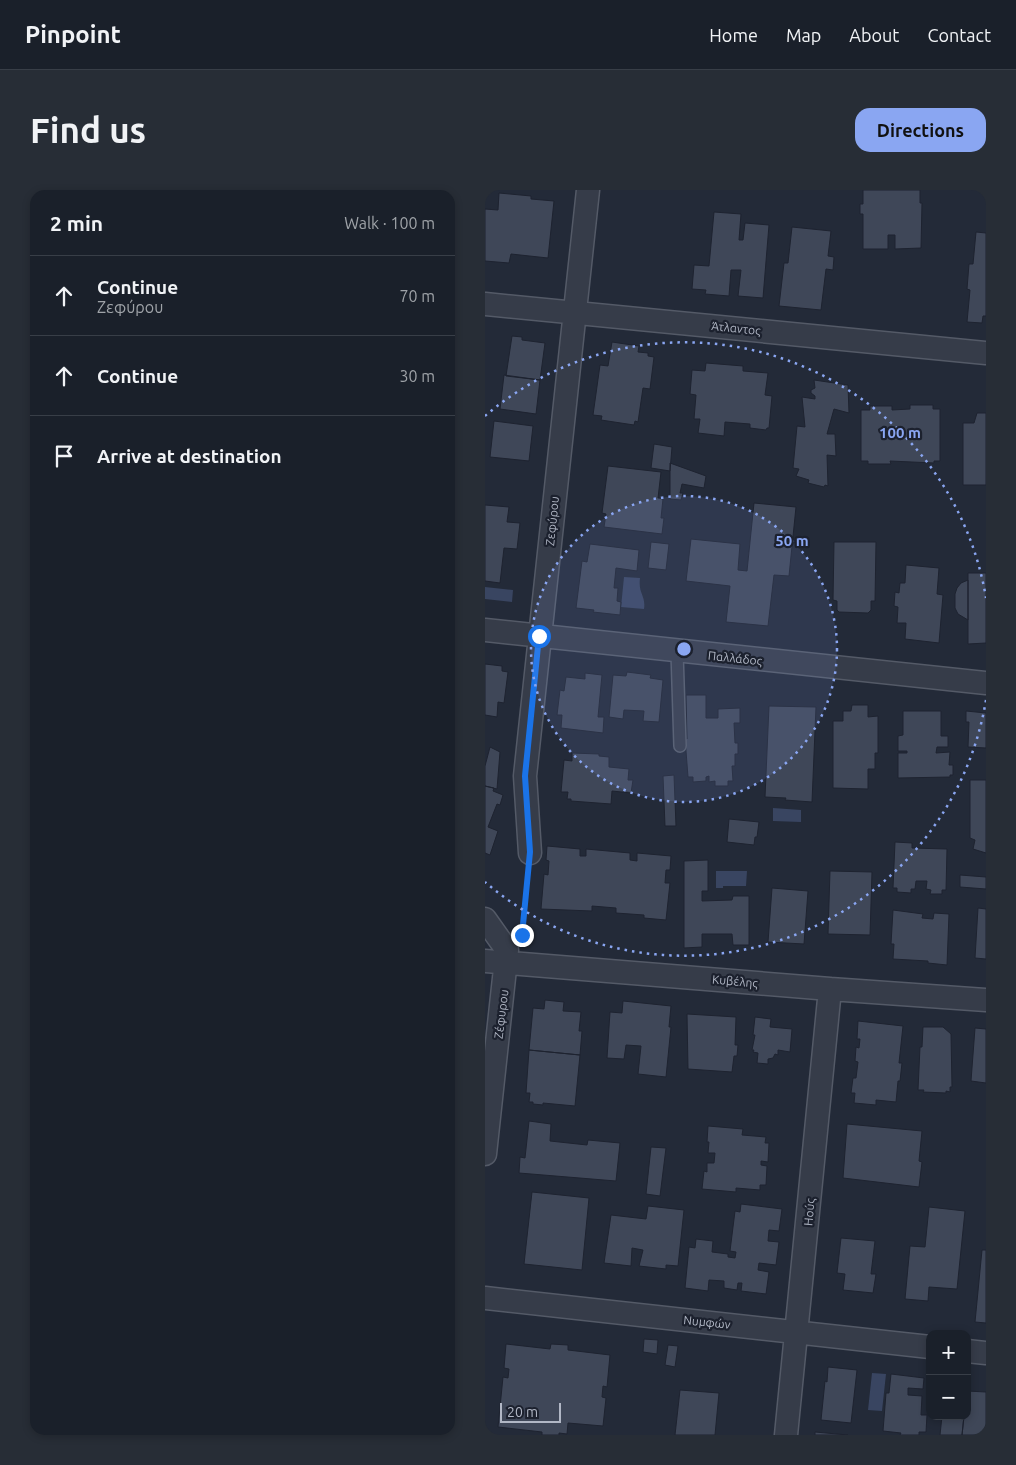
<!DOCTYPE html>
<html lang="en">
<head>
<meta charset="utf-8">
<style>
  :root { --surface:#1a202a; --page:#272d36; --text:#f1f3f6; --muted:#9fa3a8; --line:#383e47; --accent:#8aa6f2 }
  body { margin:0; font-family:Ubuntu,sans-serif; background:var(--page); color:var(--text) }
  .controls { position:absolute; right:15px; bottom:15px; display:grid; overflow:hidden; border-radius:10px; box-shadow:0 2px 8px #0003 }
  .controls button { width:45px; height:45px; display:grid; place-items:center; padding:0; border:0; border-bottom:1px solid var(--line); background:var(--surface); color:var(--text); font:25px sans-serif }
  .scale { position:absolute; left:15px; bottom:12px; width:61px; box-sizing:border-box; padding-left:5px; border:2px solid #b1b7c5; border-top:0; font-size:14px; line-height:18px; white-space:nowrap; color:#b1b7c5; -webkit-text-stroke:4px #1c212e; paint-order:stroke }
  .stop { position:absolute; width:15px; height:15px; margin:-11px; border:4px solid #1a73e8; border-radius:50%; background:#fff }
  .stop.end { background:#1a73e8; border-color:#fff; box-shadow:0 1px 5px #0008 }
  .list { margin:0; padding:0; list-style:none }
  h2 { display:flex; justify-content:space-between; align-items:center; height:65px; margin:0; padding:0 20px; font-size:21px }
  h2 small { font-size:16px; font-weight:400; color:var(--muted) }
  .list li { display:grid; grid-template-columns:32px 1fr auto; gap:15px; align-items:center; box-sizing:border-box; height:80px; padding:0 20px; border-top:1px solid var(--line) }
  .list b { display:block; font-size:19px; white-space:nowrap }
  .list p { margin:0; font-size:16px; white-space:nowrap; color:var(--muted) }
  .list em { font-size:16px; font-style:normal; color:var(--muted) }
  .icon { flex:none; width:28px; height:28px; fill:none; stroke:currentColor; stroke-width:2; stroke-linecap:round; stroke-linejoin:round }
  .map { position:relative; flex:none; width:501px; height:1245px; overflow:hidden; border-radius:15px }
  header { display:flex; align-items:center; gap:30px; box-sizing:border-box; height:70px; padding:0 25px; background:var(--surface); border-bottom:1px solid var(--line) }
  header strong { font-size:24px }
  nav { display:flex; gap:28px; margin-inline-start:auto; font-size:18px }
  .intro { display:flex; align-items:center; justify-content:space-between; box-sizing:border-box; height:120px; padding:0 30px }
  h1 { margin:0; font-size:35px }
  .button { padding:12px 22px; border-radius:15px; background:var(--accent); color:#111; font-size:18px; font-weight:700 }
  main { display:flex; gap:30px; padding:0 30px }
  aside { flex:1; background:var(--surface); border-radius:15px; box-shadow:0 2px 8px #0003 }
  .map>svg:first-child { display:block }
  .water { fill:#394561 }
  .building { fill:#3f4758; stroke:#1e2330 }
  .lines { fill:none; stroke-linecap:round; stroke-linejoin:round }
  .lane-casing { stroke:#545a67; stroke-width:14 }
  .street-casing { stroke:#545a67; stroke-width:25 }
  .path { stroke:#46565b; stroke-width:3; stroke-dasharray:4 4; stroke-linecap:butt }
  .lane { stroke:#363c49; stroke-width:11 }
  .street { stroke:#363c49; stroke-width:22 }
  .route { stroke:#1a73e8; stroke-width:6 }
  .ring { fill:none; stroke:#8aa6f2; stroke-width:2.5; stroke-dasharray:2.5 5 }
  .labels { text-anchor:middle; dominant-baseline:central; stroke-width:4.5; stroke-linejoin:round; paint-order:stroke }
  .street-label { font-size:12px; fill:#b1b7c5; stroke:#1c212e }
  .centre { fill:#8aa6f2; stroke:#1c212e; stroke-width:2.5 }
  .ring-label { font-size:15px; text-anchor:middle; font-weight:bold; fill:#8aa6f2; stroke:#1c212e; stroke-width:4.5; stroke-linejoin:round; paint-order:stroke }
</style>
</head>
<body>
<header>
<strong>Pinpoint</strong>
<nav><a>Home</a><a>Map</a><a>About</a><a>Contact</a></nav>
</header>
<div class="intro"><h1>Find us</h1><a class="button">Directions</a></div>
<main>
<aside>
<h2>2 min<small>Walk · 100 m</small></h2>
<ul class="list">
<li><svg class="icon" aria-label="ahead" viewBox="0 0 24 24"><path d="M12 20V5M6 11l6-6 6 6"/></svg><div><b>Continue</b><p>Ζεφύρου</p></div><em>70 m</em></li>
<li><svg class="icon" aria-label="ahead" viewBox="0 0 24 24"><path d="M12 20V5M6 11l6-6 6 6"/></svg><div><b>Continue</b></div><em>30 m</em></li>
<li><svg class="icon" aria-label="arrive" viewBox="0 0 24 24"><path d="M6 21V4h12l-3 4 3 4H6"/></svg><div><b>Arrive at destination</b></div></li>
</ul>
</aside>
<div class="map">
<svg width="501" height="1245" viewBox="0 0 501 1245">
  <rect width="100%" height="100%" fill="#232a38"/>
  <path class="water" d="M139 387 155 388C153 404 161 405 159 419L136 417Z
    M0 397 28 400 27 412 0 409Z
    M288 618 316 620V632L288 631Z
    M231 681H262L261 696H238V698H231Z
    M387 1183 401 1184 397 1221 383 1220Z"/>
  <path class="building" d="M378 0H435V13H437L436 58 410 59V45H403V59H378V24H375V14H378Z
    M14 3 46 6V9L69 11 63 68 26 64 24 73 0 71V19L13 20Z
    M229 22 256 24 254 50H258L260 33 284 35 278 108 253 106 256 80H246L244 106 220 104 221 100 207 99 209 75 224 76Z
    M307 37 346 41 343 66 349 67 348 80 341 79 336 120 294 116 299 73H303Z
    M491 42 501 43V126H498L497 133 482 132 485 100 482 99 484 74H488Z
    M27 146 37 147V150L60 153 55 190 21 186Z
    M127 152 154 156 153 162 163 163V166L169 167 165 199 158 198 153 232 150 231 149 235 116 230 117 226 108 225 115 175 123 176Z
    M221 173 258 176V181L283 183 280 205 287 206 284 238H282L281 240 265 238V234L240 232 239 246 213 243 215 229H209L211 205 205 204 207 180 220 181Z
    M19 185 55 190 51 224 15 219Z
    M329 190 363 195 364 223 349 219 342 244H350L351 266 342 265 343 296 340 295 339 297 323 293 324 290 311 286 314 279 308 278 312 236 320 237 317 207 330 209V206L326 203V200L330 198Z
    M425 215H448V219H455V271H449V273L405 271 406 274H383V271H376V220H385V216H407V220L425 219Z
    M492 223H501V295H478V233H489Z
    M9 231 48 236 44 271 5 267Z
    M169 254 187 257 185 281 166 278Z
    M185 273 221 286 219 298 197 294 195 303H198L196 310 185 309Z
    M123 276 176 282 173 308 178 309 176 328H179L177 344 119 337 121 324 117 323Z
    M269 313 311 317 304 386 289 385 283 436 241 432 245 396 201 391 206 349 255 354 253 380 262 381Z
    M0 315 24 317 22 332 35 333 32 359 19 358 15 393 0 391Z
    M166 352 184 354 181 380 163 378Z
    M349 352H391L390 411H386V420L383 423 354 422 352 420V411L348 410Z
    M105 354 154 360 152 381 131 378 129 398H133L132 411 136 412 135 425 108 422 109 420 91 418 97 371 102 372Z
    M421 375 454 378 452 404 458 405 454 453 420 449 421 433H412L413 417 409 416 410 402 414 403 415 393H420Z
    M483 383H501V453L483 454Z
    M483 390V430L473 424 470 418V404L472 398 476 393Z
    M0 474 17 476V481L23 482 19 513 13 512 12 527 0 525Z
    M142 482 166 485 165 488 178 490 174 532 158 531 159 521 139 520 138 529 124 527 128 485 141 486Z
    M100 483 117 485 113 527H119L118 543 76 538 77 525H72L75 500 79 501 81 487 100 489Z
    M201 505H221V528H233V519L255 518V533H249L250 553H253V564H250V576H247L248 591H243V596H230V591L224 592V586L221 587V591L208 592V587H203L200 548 202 549Z
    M367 515H383V527L393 526V563H390V579H383V599L348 598V531H358V521H366Z
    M284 516 331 517 327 612 300 610 301 608 280 607Z
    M418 521H456V546H463V557H452L451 563 465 562 464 575H468V585H465V587L413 588V563H422V561H413V546L418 545Z
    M481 521 501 523V558L483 557 484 532H481Z
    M5 557 15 562 12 599 0 596V576Z
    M87 563 114 564V566L124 567V577L144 579 143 590H148L146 603 127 601 126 614 86 611V609H82L83 602H76L79 570 87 571Z
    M189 585 191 636H180L178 586Z
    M485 590H501V663L488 659 490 650 485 648Z
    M0 596 9 598 8 601 18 605 15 615 12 614 3 637 13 641 5 665 0 663Z
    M244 629 274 632 272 647H270L269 655 242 652Z
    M410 652 427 653V658L462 659 461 700H457V704H445L446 700 441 699 442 691H431L430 699H426V703L412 702V698H408Z
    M62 656 95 659V666H101V659L145 663V670L152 671V663L186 666 185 680H181L180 693H185L181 730 159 728V725L131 723V718L107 716V721L56 719 59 684 63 685 64 671 61 670Z
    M223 670V701H217V711L247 710 248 706H264V755H248L247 744H217V757L199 758V671Z
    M345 681 387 682 385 745 343 744Z
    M475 685 501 687V699L475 697Z
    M287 698 323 701 319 754 283 752Z
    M493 718 501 719V769L490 768Z
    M408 720 438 724 437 728 448 729 449 723 464 724 462 775 443 773V771L408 769 409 754H406Z
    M60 810 79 812 78 821 96 822 94 841H97L95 865 44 860 48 818 59 819Z
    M138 811 186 816 184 837H186L181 887 153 884 156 856 141 855 139 869 122 868 125 822 137 823Z
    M202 824 251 827 250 855H253L252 866H249L247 882 203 879Z
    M270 827 286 829 285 837 307 839 305 862 293 860V865L290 864 288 868 283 869V874L272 873 273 863 268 862 269 860H267L270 845H268Z
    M373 831 418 836 414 873H417L415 891H413L411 912 391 910V915L369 913 370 903H366L368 888H371L373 872 370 871 371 857 374 858 375 849H372Z
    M438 837H458L466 844 467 897H465V902L461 901V903L438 902 439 900H433L435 857H437Z
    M490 838 501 839V893L486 891Z
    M44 860 95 865 90 916 58 913V915L48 914V912H44L45 903H41Z
    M44 931 66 934 65 951 102 955 103 950 135 953 131 991 34 983 35 967 40 968Z
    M362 934 437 941 434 971 437 972 434 997 358 988Z
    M223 936 258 939 257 945 281 947 280 953H284L283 972 276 971V975L282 976 281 995H275V1000L251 998V1002L217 999 219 981 222 982V973H229L230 963H223L224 952H222Z
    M166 957 181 958 175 1006 161 1004Z
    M47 1002 104 1008 97 1080 39 1074Z
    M256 1014 297 1019 294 1041 284 1040 283 1051 294 1052 291 1075 274 1073 273 1080 284 1082 281 1104 256 1101 257 1093H253L252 1100 239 1098V1091L224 1090 223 1101 200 1098 204 1057 210 1058 211 1049 228 1051 227 1062 243 1064V1067L250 1068 251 1062 245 1061 250 1021 255 1022Z
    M163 1016 199 1020 193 1076 181 1075V1079L154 1076 158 1060 147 1058 146 1076 119 1073 126 1025 161 1029Z
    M444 1017 480 1021 472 1099 444 1097 443 1111 420 1109 425 1056 440 1057Z
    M356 1048 390 1051 386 1084H391L388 1103 358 1100 360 1084 352 1083Z
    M497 1060H501V1133L490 1132Z
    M159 1149 173 1150 172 1164 158 1162Z
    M21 1154 65 1159 66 1154 83 1155V1160L125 1165 122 1197 118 1196 117 1207 121 1208 118 1236 83 1233 82 1244 74 1243V1245H57V1242L13 1237 18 1187 23 1188 24 1179 19 1178Z
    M183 1155 193 1156 190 1177 180 1175Z
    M343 1177 372 1180 366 1233 336 1230 340 1191 342 1192Z
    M406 1184 439 1188 438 1199 423 1198V1205L437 1206 436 1225H442L441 1242H434V1245H415L416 1243 398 1241 401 1203H404Z
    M195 1200 234 1203 230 1245H190Z
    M482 1201 501 1202V1245H477L479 1226H482Z
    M457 1226H479L477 1245H455Z
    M330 1242 363 1245H330Z"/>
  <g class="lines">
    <g class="lane-casing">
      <path id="lane" d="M192 462 195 556"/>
    </g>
    <g class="street-casing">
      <path id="street" d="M0 114 501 163
        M0 440 501 493
        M45 663 40 586 103 0
        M0 729 22 760 0 964
        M0 771 345 799 501 810
        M0 1108 445 1157
        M482 1161 501 1163
        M301 1245 345 799"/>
    </g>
    <path class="path" d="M36 745 39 734 43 682"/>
    <use href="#lane" class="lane"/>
    <use href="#street" class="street"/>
  </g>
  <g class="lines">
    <path class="route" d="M37 745 45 662 40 586 54 446"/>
  </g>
  <circle cx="199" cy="459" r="153" fill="#8aa6f2" fill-opacity=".12"/>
  <g class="ring">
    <circle cx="199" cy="459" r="153"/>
    <path d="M501 510A306 306 0 0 1 0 692M0 226A306 306 0 0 1 501 408"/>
  </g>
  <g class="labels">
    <g class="street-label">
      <text transform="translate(251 138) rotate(6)">Άτλαντος</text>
      <text transform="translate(67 331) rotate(-84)">Ζεφύρου</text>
      <text transform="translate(250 468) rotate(6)">Παλλάδος</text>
      <text transform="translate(250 791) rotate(5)">Κυβέλης</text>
      <text transform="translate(16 824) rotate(-83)">Ζέφυρου</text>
      <text transform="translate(324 1022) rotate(-85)">Ηούς</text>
      <text transform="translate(222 1132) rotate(6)">Νυμφών</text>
    </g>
  </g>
  <circle cx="199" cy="459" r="8" class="centre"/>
  <g class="ring-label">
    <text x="415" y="248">100 m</text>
    <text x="307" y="356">50 m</text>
  </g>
</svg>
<div class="controls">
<button>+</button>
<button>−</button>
</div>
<div class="scale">20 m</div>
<div class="stop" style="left:54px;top:446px"></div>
<div class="stop end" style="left:37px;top:745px"></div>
</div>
</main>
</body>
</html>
